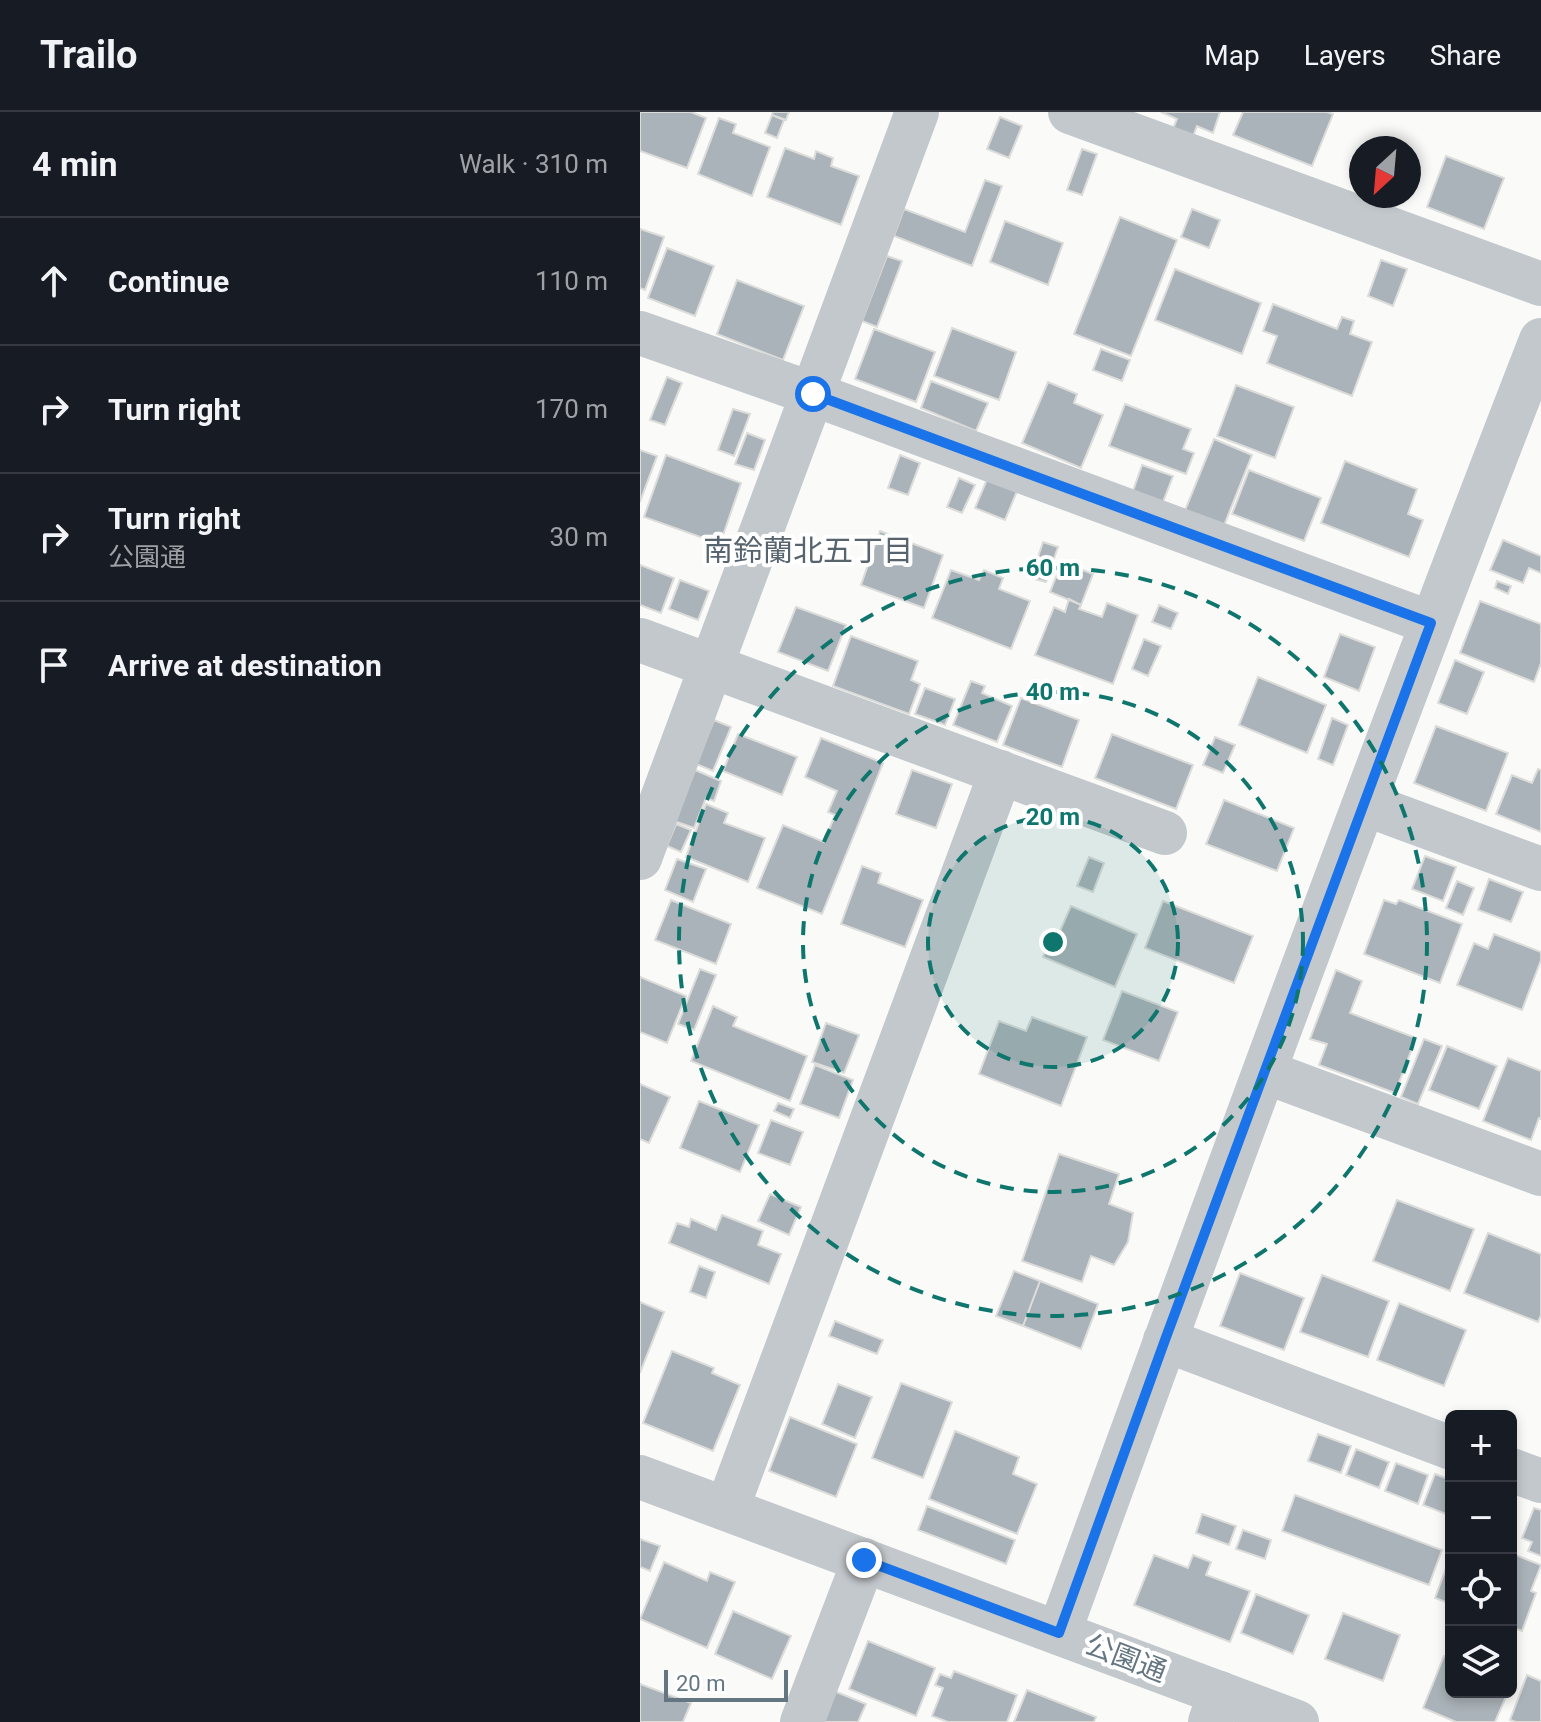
<!DOCTYPE html>
<html lang="en">
<head>
<meta charset="utf-8">
<style>
  :root { --surface:#171b24; --page:#242831; --text:#f1f3f6; --muted:#9ea1a6; --line:#363941 }
  body { margin:0; font-family:Roboto,"Noto Sans JP",sans-serif; background:var(--page); color:var(--text) }
  .controls { position:absolute; right:24px; bottom:24px; display:grid; overflow:hidden; border-radius:12px; box-shadow:0 4px 12px #0003 }
  .controls button { width:72px; height:72px; display:grid; place-items:center; padding:0; border:0; border-bottom:2px solid var(--line); background:var(--surface); color:var(--text); font:40px sans-serif }
  .compass { position:absolute; left:709px; top:24px; width:72px; height:72px; border-radius:50%; background:var(--surface); box-shadow:0 4px 12px #0003; rotate:206deg }
  .scale { position:absolute; left:24px; bottom:20px; width:124px; box-sizing:border-box; padding-left:8px; border:4px solid #657683; border-top:0; font-size:22px; line-height:28px; white-space:nowrap; color:#657683; -webkit-text-stroke:6px #fff; paint-order:stroke }
  .stop { position:absolute; width:24px; height:24px; margin:-18px; border:6px solid #1a73e8; border-radius:50%; background:#fff }
  .stop.end { background:#1a73e8; border-color:#fff; box-shadow:0 2px 8px #0008 }
  .list { margin:0; padding:0; list-style:none }
  h2 { display:flex; justify-content:space-between; align-items:center; height:104px; margin:0; padding:0 32px; font-size:34px }
  h2 small { font-size:26px; font-weight:400; color:var(--muted) }
  .list li { display:grid; grid-template-columns:52px 1fr auto; gap:24px; align-items:center; box-sizing:border-box; height:128px; padding:0 32px; border-top:2px solid var(--line) }
  .list b { display:block; font-size:30px; white-space:nowrap }
  .list p { margin:0; font-size:26px; white-space:nowrap; color:var(--muted) }
  .list em { font-size:26px; font-style:normal; color:var(--muted) }
  .icon { flex:none; width:44px; height:44px; fill:none; stroke:currentColor; stroke-width:2; stroke-linecap:round; stroke-linejoin:round }
  .map { position:relative; flex:none; width:901px; height:1610px; overflow:hidden }
  header { display:flex; align-items:center; gap:48px; box-sizing:border-box; height:112px; padding:0 40px; background:var(--surface); border-bottom:2px solid var(--line) }
  header strong { font-size:38px }
  nav { display:flex; gap:44px; margin-inline-start:auto; font-size:28px }
  main { display:flex }
  aside { flex:1; background:var(--surface) }
  .map>svg:first-child { display:block }
  .building { fill:#aab3b9; stroke:#dcdcda; stroke-width:2 }
  .lines { fill:none; stroke-linecap:round; stroke-linejoin:round }
  .minor { stroke:#c3c8cc; stroke-width:44 }
  .tertiary { stroke:#c3c8cc; stroke-width:44 }
  .route { stroke:#1a73e8; stroke-width:10 }
  .ring { fill:none; stroke:#0f766e; stroke-width:4; stroke-dasharray:14 10 }
  .labels { text-anchor:middle; dominant-baseline:central; stroke-width:8; stroke-linejoin:round; paint-order:stroke }
  .street-label { font-size:28px; fill:#657683; stroke:#fff }
  .neighbourhood-label { font-size:30px; fill:#57646e; stroke:#fff }
  .centre { fill:#0f766e; stroke:#fff; stroke-width:4 }
  .ring-label { font-size:24px; text-anchor:middle; font-weight:bold; fill:#0f766e; stroke:#fff; stroke-width:8; stroke-linejoin:round; paint-order:stroke }
</style>
</head>
<body>
<header>
<strong>Trailo</strong>
<nav><a>Map</a><a>Layers</a><a>Share</a></nav>
</header>
<main>
<aside>
<h2>4 min<small>Walk · 310 m</small></h2>
<ul class="list">
<li><svg class="icon" aria-label="ahead" viewBox="0 0 24 24"><path d="M12 20V5M6 11l6-6 6 6"/></svg><div><b>Continue</b></div><em>110 m</em></li>
<li><svg class="icon" aria-label="right" viewBox="0 0 24 24"><path d="M7 20v-9h11M14 6l5 5-5 5"/></svg><div><b>Turn right</b></div><em>170 m</em></li>
<li><svg class="icon" aria-label="right" viewBox="0 0 24 24"><path d="M7 20v-9h11M14 6l5 5-5 5"/></svg><div><b>Turn right</b><p>公園通</p></div><em>30 m</em></li>
<li><svg class="icon" aria-label="arrive" viewBox="0 0 24 24"><path d="M6 21V4h12l-3 4 3 4H6"/></svg><div><b>Arrive at destination</b></div></li>
</ul>
</aside>
<div class="map">
<svg width="901" height="1610" viewBox="0 0 901 1610">
  <rect width="100%" height="100%" fill="#fafaf8"/>
  <path class="building" d="M0 0H51L66 6 47 56 0 39Z
    M133 0H149L146 8 132 3Z
    M521 0H580L573 21 557 14 552 27 532 19 537 7Z
    M603 0H687L693 2 672 54 593 23Z
    M132 3 144 8 137 26 125 21Z
    M360 5 382 14 369 46 347 37Z
    M79 6 96 12 93 21 130 35 112 84 58 62Z
    M145 36 174 47 176 39 193 46 191 54 219 64 201 113 127 85Z
    M442 37 457 42 442 83 427 78Z
    M806 44 864 66 844 117 787 95Z
    M345 68 362 74 332 154 254 124 264 97 325 120Z
    M552 97 580 108 569 136 541 125Z
    M480 105 537 128 491 244 434 222Z
    M365 109 423 131 408 173 350 150Z
    M0 117 24 125 5 178 0 176Z
    M27 136 74 154 55 204 8 186Z
    M247 144 262 149 237 215 222 209Z
    M741 148 767 157 753 194 728 184Z
    M535 157 621 191 602 242 515 208Z
    M97 168 164 194 143 248 77 222Z
    M633 192 697 217 702 205 714 209 710 222 732 230 712 284 627 251 637 224 623 219Z
    M312 216 376 240 359 288 294 264Z
    M234 217 295 240 276 290 215 267Z
    M461 237 490 248 482 269 453 258Z
    M27 265 42 271 25 313 10 308Z
    M291 269 348 291 336 319 281 296Z
    M408 270 437 282 434 291 463 303 441 356 382 331Z
    M596 273 654 295 635 346 577 324Z
    M485 292 551 317 543 337 554 341 546 362 469 334Z
    M93 297 110 302 94 344 78 338Z
    M107 321 125 328 114 358 95 352Z
    M574 327 612 343 583 416 544 401Z
    M0 338 17 344 0 390Z
    M26 343 101 371 80 432 4 405Z
    M260 343 280 351 268 383 248 376Z
    M705 349 777 377 768 402 783 408 769 445 681 411Z
    M502 353 533 364 523 390 493 379Z
    M609 358 681 386 664 429 592 402Z
    M348 365 378 377 365 408 335 396Z
    M319 366 335 373 322 401 307 395Z
    M240 419 303 443 284 496 221 473Z
    M863 428 901 444V461L889 456 883 471 850 458Z
    M403 430 418 435 406 470 391 466Z
    M422 450 453 462 441 493 410 480Z
    M0 453 34 466 21 501 0 493Z
    M311 458 339 468 344 458 363 466 359 477 390 489 371 537 292 506Z
    M40 468 69 479 58 508 29 497Z
    M857 469 871 474 868 482 855 476Z
    M429 487 441 493 439 497 462 505 467 491 498 503 473 572 395 543 414 495 425 500Z
    M840 489 901 512V551L894 570 820 541Z
    M519 493 538 501 531 517 512 510Z
    M156 495 206 513 188 559 138 540Z
    M700 522 735 535 719 579 684 565Z
    M211 524 278 549 271 568 280 572 269 602 193 574Z
    M504 527 521 534 508 564 492 557Z
    M815 548 844 560 827 602 798 591Z
    M618 565 686 593 667 641 599 613Z
    M331 569 345 574 342 581 372 594 357 630 313 613Z
    M285 576 315 587 305 613 275 602Z
    M381 586 439 608 422 655 363 633Z
    M692 606 708 613 693 653 678 647Z
    M74 608 91 615 73 659 56 652Z
    M796 614 868 641 846 699 774 671Z
    M98 622 157 645 142 683 83 659Z
    M472 622 553 653 536 697 455 666Z
    M575 625 595 633 583 661 563 653Z
    M181 626 243 651 182 802 117 776 143 713 184 730 195 703 188 700 197 679 165 665Z
    M898 657 901 658V720L856 702 872 663 892 671Z
    M55 658 81 669 74 689 66 686 54 716 34 709Z
    M272 658 312 672 296 716 256 702Z
    M584 688 654 716 637 759 566 732Z
    M66 692 88 701 84 711 125 726 108 770 46 745Z
    M36 712 51 718 41 740 27 734Z
    M785 744 816 755 803 789 772 777Z
    M449 745 464 751 453 780 437 774Z
    M37 747 66 757 53 790 25 778Z
    M222 754 241 761 238 771 283 788 265 835 201 812Z
    M849 767 883 780 871 810 838 798Z
    M817 769 834 776 823 803 806 796Z
    M31 788 91 812 76 852 15 828Z
    M744 788 756 792 759 788 822 812 800 871 724 842Z
    M523 789 613 824 594 871 505 836Z
    M431 794 497 822 475 875 403 845 415 817 420 819Z
    M854 822 901 840V848L882 898 817 873 834 831 848 837Z
    M60 857 76 863 54 918 38 912Z
    M696 858 722 869 710 901 776 926 755 981 679 953 687 932 670 927Z
    M0 865 46 884 27 931 0 920Z
    M482 879 538 900 519 949 463 928Z
    M73 894 97 905 93 914 167 944 150 989 51 949Z
    M392 905 447 925 421 994 339 962 359 909 386 919Z
    M186 911 219 923 204 961 172 950Z
    M784 927 802 934 778 992 761 985Z
    M807 934 857 954 839 997 789 978Z
    M868 946 901 959V1007L899 1006 891 1028 843 1009Z
    M175 953 213 968 199 1006 160 992Z
    M0 972 30 985 9 1031 0 1027Z
    M59 989 119 1013 100 1060 40 1036Z
    M138 991 154 997 150 1006 134 999Z
    M131 1008 163 1020 150 1053 118 1041Z
    M419 1042 479 1062 469 1092 493 1101 488 1130 474 1153 451 1144 442 1170 382 1149Z
    M130 1082 161 1095 149 1123 118 1109Z
    M757 1088 834 1117 810 1179 733 1149Z
    M82 1103 123 1119 118 1133 141 1142 129 1172 29 1131 37 1111 49 1115 51 1107 76 1118Z
    M848 1121 901 1142V1203L898 1210 824 1181Z
    M59 1154 75 1160 66 1186 50 1180Z
    M374 1159 400 1169 383 1214 356 1204Z
    M600 1161 664 1186 644 1238 580 1214Z
    M682 1163 749 1189 728 1245 660 1220Z
    M400 1169 458 1192 441 1237 383 1214Z
    M0 1190 24 1200 0 1261Z
    M759 1191 826 1218 804 1274 737 1248Z
    M195 1209 243 1228 237 1242 189 1224Z
    M32 1239 74 1256 72 1261 100 1273 73 1339 3 1311Z
    M261 1271 312 1290 283 1366 232 1346Z
    M198 1272 232 1285 215 1326 182 1312Z
    M150 1305 217 1332 196 1385 129 1359Z
    M315 1319 379 1345 373 1362 397 1372 377 1422 289 1387Z
    M678 1322 711 1334 701 1361 668 1349Z
    M716 1337 749 1350 739 1376 706 1363Z
    M756 1351 788 1363 778 1392 745 1379Z
    M795 1362 811 1368V1404L783 1393Z
    M655 1383 802 1438 789 1473 642 1419Z
    M287 1394 375 1428 366 1452 278 1418Z
    M894 1396 901 1398V1444L888 1439 892 1430 882 1426Z
    M562 1402 596 1414 589 1433 556 1421Z
    M603 1418 631 1428 625 1447 596 1437Z
    M0 1427 20 1434 10 1459 0 1455Z
    M871 1433 875 1435 873 1442 901 1453 891 1479 896 1481 882 1519 871 1515Z
    M514 1443 548 1456 553 1443 571 1450 566 1463 610 1479 590 1530 494 1493Z
    M811 1443V1492L795 1486Z
    M24 1450 67 1469 70 1460 95 1470 67 1536 0 1507Z
    M616 1482 669 1503 653 1542 601 1521Z
    M93 1499 151 1524 132 1567 75 1542Z
    M703 1501 760 1523 743 1569 685 1547Z
    M228 1529 295 1556 276 1604 209 1577Z
    M804 1544 811 1547V1580H868L855 1610H816L783 1596Z
    M314 1559 377 1583 367 1610H308L292 1604 303 1576 295 1573 300 1562 311 1566Z
    M887 1563 901 1569V1610H876L870 1608Z
    M0 1572 51 1591 43 1610H0Z
    M387 1578 456 1605 454 1610H374Z
    M194 1579 226 1592 218 1610H180Z"/>
  <g class="lines">
    <path class="minor" d="M430 0 901 172
      M0 221 173 282 791 511
      M0 528 525 721
      M725 692 901 757
      M0 746 277 0
      M625 960 901 1062
      M525 1228 811 1336
      M871 1358 901 1369
      M87 1397 361 660
      M419 1521C576 1088 734 657 901 228
      M162 1610 224 1448
      M570 1610 580 1581"/>
    <path class="tertiary" d="M0 1365 657 1610"/>
  </g>
  <g class="lines">
    <path class="route" d="M173 282 791 511 525 1228 419 1521 224 1448"/>
  </g>
  <circle cx="413" cy="830" r="125" fill="#0f766e" fill-opacity=".12"/>
  <g class="ring">
    <circle cx="413" cy="830" r="125"/>
    <circle cx="413" cy="830" r="250"/>
    <circle cx="413" cy="830" r="374"/>
  </g>
  <g class="labels">
    <g class="street-label">
      <text transform="translate(486 1546) rotate(21)">公園通</text>
    </g>
    <g class="neighbourhood-label">
      <text x="168" y="438">南鈴蘭北五丁目</text>
    </g>
  </g>
  <circle cx="413" cy="830" r="12" class="centre"/>
  <g class="ring-label">
    <text x="413" y="464">60 m</text>
    <text x="413" y="588">40 m</text>
    <text x="413" y="713">20 m</text>
  </g>
</svg>
<div class="controls">
<button>+</button>
<button>−</button>
<button><svg class="icon" aria-label="locate" viewBox="0 0 24 24"><circle cx="12" cy="12" r="6"/><path d="M12 2v4M12 18v4M2 12h4M18 12h4"/></svg></button>
<button><svg class="icon" aria-label="layers" viewBox="0 0 24 24"><path d="M12 4l9 5-9 5-9-5zM3 14l9 5 9-5"/></svg></button>
</div>
<svg class="compass" viewBox="-18 -18 36 36"><path d="M0-13l5 13h-10z" fill="#e53935"/><path d="M0 13l5-13h-10z" fill="#9ea1a6"/></svg>
<div class="scale">20 m</div>
<div class="stop" style="left:173px;top:282px"></div>
<div class="stop end" style="left:224px;top:1448px"></div>
</div>
</main>
</body>
</html>
